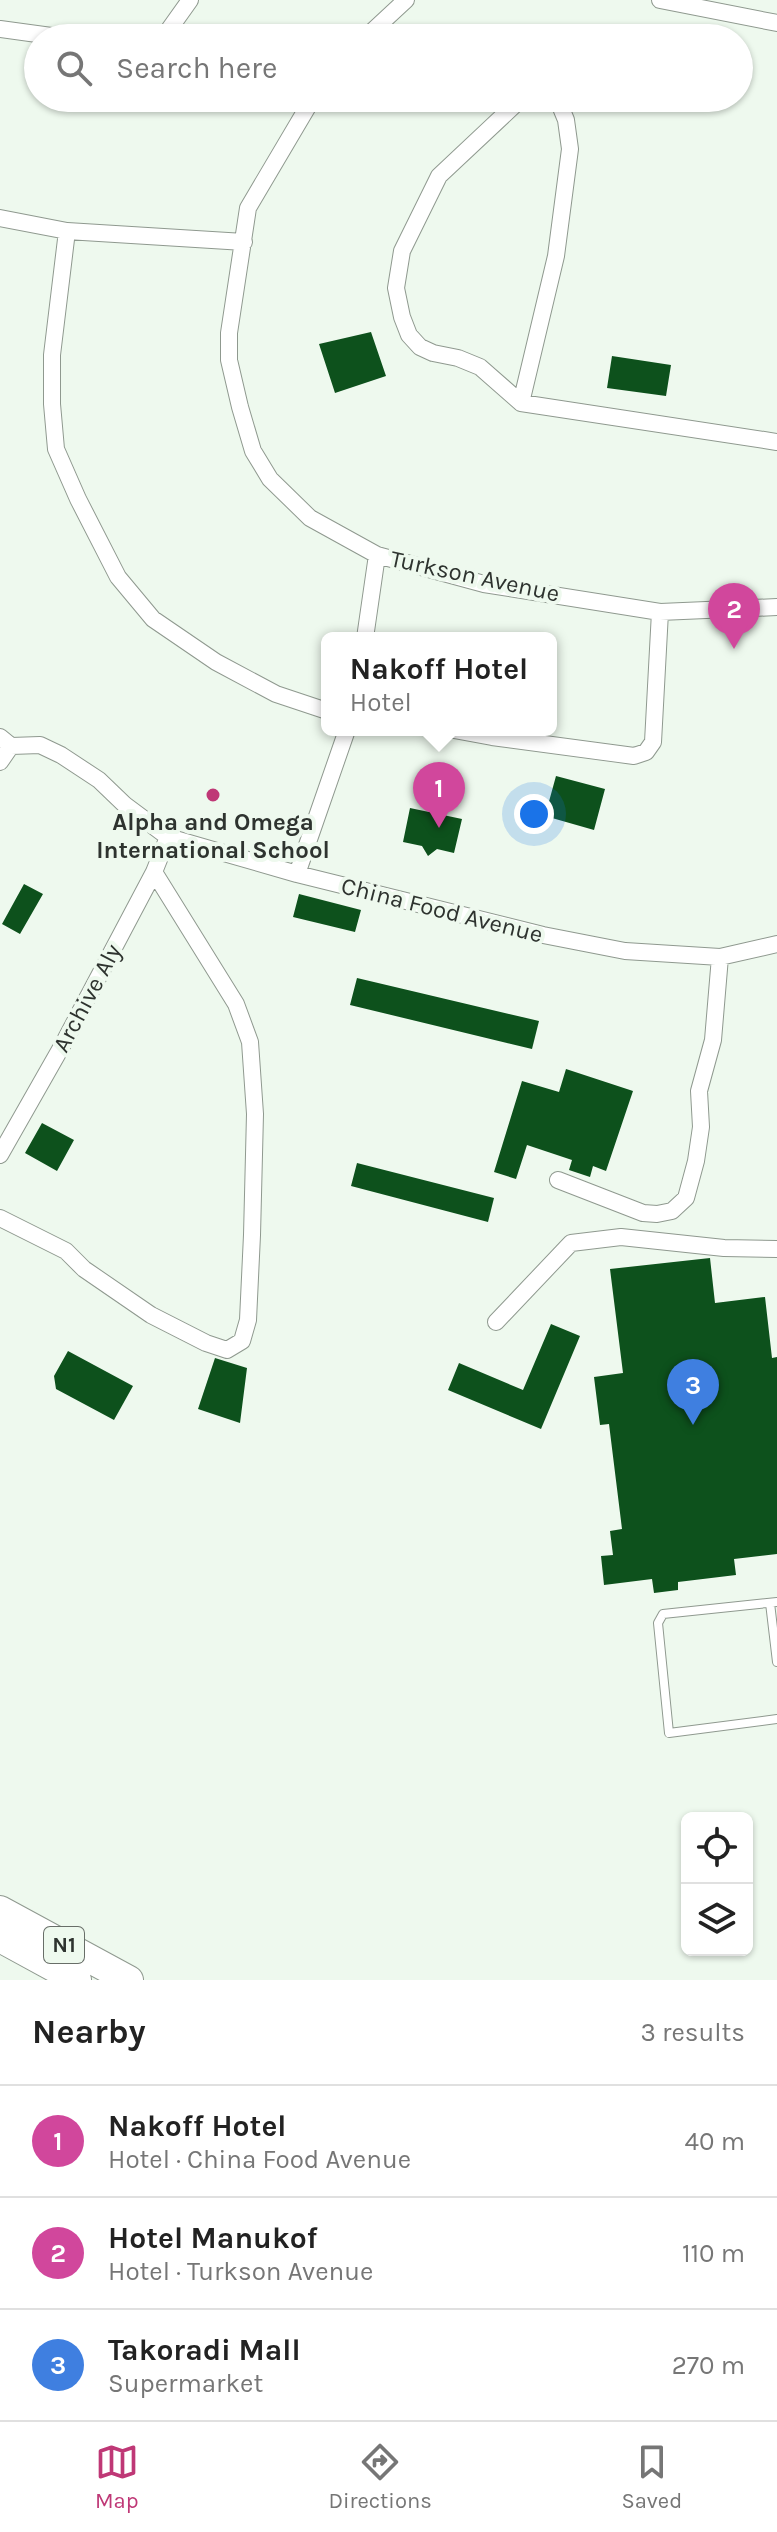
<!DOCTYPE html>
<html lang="en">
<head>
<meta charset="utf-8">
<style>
  :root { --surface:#fff; --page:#f6f6f6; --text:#222; --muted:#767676; --line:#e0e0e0; --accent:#bf3876 }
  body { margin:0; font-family:Karla,sans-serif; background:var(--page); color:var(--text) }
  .controls { position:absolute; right:24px; bottom:24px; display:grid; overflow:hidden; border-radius:12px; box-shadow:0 2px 6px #0004 }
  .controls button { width:72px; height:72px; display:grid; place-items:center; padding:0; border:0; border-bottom:2px solid var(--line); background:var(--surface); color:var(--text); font:40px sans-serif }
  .you { position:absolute; left:534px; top:814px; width:28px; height:28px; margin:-20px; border:6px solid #fff; border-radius:50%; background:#1a73e8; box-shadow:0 0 0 12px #1a73e833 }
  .badge { display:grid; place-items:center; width:52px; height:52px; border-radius:50%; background:var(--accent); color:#fff; font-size:26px; font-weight:700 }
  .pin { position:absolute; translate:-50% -66px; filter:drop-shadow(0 2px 4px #0008) }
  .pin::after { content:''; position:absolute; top:42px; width:28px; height:24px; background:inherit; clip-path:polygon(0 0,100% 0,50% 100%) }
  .popup { position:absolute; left:321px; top:632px; width:236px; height:104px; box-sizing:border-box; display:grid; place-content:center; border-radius:12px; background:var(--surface); filter:drop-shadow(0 2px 6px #0005); font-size:26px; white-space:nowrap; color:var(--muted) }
  .popup b { font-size:30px; color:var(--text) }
  .popup::after { content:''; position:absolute; left:50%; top:100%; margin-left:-16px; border:16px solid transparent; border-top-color:var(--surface) }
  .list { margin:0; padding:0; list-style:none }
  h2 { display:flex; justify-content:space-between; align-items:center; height:104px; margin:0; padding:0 32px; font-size:34px }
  h2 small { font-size:26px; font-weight:400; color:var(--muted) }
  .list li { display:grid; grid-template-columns:52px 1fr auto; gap:24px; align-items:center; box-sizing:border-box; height:112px; padding:0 32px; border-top:2px solid var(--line) }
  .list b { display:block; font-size:30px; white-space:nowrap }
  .list p { margin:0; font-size:26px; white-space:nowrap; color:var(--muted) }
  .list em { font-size:26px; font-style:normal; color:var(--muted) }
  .icon { flex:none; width:44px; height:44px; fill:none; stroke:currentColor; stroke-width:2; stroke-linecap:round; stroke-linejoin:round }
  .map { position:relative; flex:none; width:777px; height:1980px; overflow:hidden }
  .search { position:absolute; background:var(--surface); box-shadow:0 2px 6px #0004; left:24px; right:24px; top:24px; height:88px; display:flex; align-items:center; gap:20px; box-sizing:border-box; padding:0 28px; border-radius:44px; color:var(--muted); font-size:30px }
  .sheet { height:440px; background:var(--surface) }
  nav { display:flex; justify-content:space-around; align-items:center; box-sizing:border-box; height:112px; border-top:2px solid var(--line); background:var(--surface); font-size:22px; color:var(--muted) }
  nav a { display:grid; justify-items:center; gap:4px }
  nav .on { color:var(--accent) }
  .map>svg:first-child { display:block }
  .building { fill:#0d511c }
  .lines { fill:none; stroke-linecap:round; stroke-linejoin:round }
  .lane-casing { stroke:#8f998f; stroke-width:10 }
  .street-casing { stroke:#8f998f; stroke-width:18 }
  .highway-casing { stroke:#8f998f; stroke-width:30 }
  .lane { stroke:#fff; stroke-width:8 }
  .street { stroke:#fff; stroke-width:16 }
  .highway { stroke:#fff; stroke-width:28 }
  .poi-dot { fill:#bf3876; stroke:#eef9ee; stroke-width:3 }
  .labels { text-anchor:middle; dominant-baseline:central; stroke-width:8; stroke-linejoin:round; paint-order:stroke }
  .shield { fill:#eef9ee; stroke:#686e68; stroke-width:2 }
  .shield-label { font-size:22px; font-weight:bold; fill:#2e332f }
  .street-label { font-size:24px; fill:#2e332f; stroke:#eef9ee }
  .poi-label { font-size:24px; font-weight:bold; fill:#2e332f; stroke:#eef9ee }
</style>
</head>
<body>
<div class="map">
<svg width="777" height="1980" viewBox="0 0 777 1980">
  <rect width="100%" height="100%" fill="#eef9ee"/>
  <path class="building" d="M371 332 386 376 335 393 319 344Z
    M612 356 671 365 666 396 607 388Z
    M556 776 605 789 594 830 545 816Z
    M410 808 462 819 454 853 437 849 428 856 422 846 403 842Z
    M24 884 43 894 20 934 2 924Z
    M299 894 361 910 355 932 293 917Z
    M357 978 539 1021 532 1049 350 1005Z
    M566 1069 633 1091 606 1171 593 1166 590 1177 569 1170 572 1160 527 1145 516 1179 494 1172 522 1081 559 1092Z
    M42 1123 74 1140 57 1171 25 1153Z
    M357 1163 494 1198 488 1222 351 1186Z
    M710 1258 715 1303 765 1297 772 1358 777 1357V1554L734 1559 736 1575 678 1582V1590L654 1593 652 1579 604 1585 601 1556 613 1555 610 1531 622 1529 609 1424 600 1425 594 1377 623 1373 610 1269Z
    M551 1324 580 1336 541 1429 448 1390 459 1363 523 1390Z
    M68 1351 133 1386 114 1420 56 1389 54 1376Z
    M215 1358 247 1368 240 1423 198 1409Z"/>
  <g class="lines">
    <g class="lane-casing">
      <path id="lane" d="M777 1602 663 1614 658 1623 669 1733 777 1719
        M770 1603 777 1662"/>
    </g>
    <g class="street-casing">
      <path id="street" d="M660 0 777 23
        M0 29 66 38
        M163 38 190 0
        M365 38 406 0
        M313 98 248 208 229 333V360L240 407 253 451 270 479 310 518 377 555 484 584 660 612 777 607
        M522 98 439 176 402 251 396 288 402 317 409 335 420 347 433 353 458 358 480 367 521 403 777 442
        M0 218 67 231
        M244 242 67 231 52 355V404L56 449 78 499 118 577 153 619 216 662 276 694 327 711
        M521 403 556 256 570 149 566 120 559 103 552 98
        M365 638 377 555
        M454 730 492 737 634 756 646 752 653 742 660 612
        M0 737 11 746 40 745 61 755 99 780 125 805 168 837 297 874 543 935 625 951 720 957 777 944
        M0 762 11 746
        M297 874 347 730
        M0 1155 62 1046 154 872 168 837
        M558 1180 643 1213 657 1214 672 1211 686 1198 696 1161 701 1127 699 1091 713 1040 720 957
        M0 1218 66 1251 84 1269 151 1315 206 1343 227 1350 242 1341 248 1320 252 1235 255 1114 250 1042 236 1004 154 872
        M496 1322 571 1243 621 1237 724 1248 777 1249"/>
    </g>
    <g class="highway-casing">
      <path id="highway" d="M0 1910 129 1980
        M0 1938 77 1980"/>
    </g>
    <use href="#lane" class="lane"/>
    <use href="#street" class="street"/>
    <use href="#highway" class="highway"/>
  </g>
  <circle class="poi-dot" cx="213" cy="795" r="8"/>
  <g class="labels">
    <rect class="shield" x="44" y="1927" width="40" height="36" rx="6"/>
    <g class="shield-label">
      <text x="64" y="1945">N1</text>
    </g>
    <g class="street-label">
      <text transform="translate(475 576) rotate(12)">Turkson Avenue</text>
      <text transform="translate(442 910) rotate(14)">China Food Avenue</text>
      <text transform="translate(87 998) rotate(-62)">Archive Aly</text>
    </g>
    <g class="poi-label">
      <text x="213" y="822">Alpha and Omega<tspan x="213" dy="28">International School</tspan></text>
    </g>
  </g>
</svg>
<div class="controls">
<button><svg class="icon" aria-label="locate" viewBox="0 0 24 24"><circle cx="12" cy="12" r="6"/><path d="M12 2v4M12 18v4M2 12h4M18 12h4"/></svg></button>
<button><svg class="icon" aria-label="layers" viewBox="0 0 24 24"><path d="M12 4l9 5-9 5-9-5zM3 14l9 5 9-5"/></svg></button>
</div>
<div class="you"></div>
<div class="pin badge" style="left:439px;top:828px;background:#d1479c">1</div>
<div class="popup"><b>Nakoff Hotel</b>Hotel</div>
<div class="pin badge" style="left:734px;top:649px;background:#d1479c">2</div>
<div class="pin badge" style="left:693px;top:1425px;background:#3f7fe0">3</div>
<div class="search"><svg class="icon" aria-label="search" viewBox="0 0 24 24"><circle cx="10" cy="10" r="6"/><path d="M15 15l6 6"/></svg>Search here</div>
</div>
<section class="sheet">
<h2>Nearby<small>3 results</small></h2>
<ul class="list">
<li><span class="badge" style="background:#d1479c">1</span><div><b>Nakoff Hotel</b><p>Hotel · China Food Avenue</p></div><em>40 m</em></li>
<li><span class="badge" style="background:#d1479c">2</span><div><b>Hotel Manukof</b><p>Hotel · Turkson Avenue</p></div><em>110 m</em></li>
<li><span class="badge" style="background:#3f7fe0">3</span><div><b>Takoradi Mall</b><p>Supermarket</p></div><em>270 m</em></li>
</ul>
</section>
<nav>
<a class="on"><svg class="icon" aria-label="map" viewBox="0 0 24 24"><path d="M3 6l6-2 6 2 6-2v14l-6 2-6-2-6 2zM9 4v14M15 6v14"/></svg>Map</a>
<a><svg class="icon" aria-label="directions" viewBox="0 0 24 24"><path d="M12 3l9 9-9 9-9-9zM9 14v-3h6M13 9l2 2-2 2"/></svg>Directions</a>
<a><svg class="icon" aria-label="saved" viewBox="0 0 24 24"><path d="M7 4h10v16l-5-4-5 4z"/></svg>Saved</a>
</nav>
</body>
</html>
